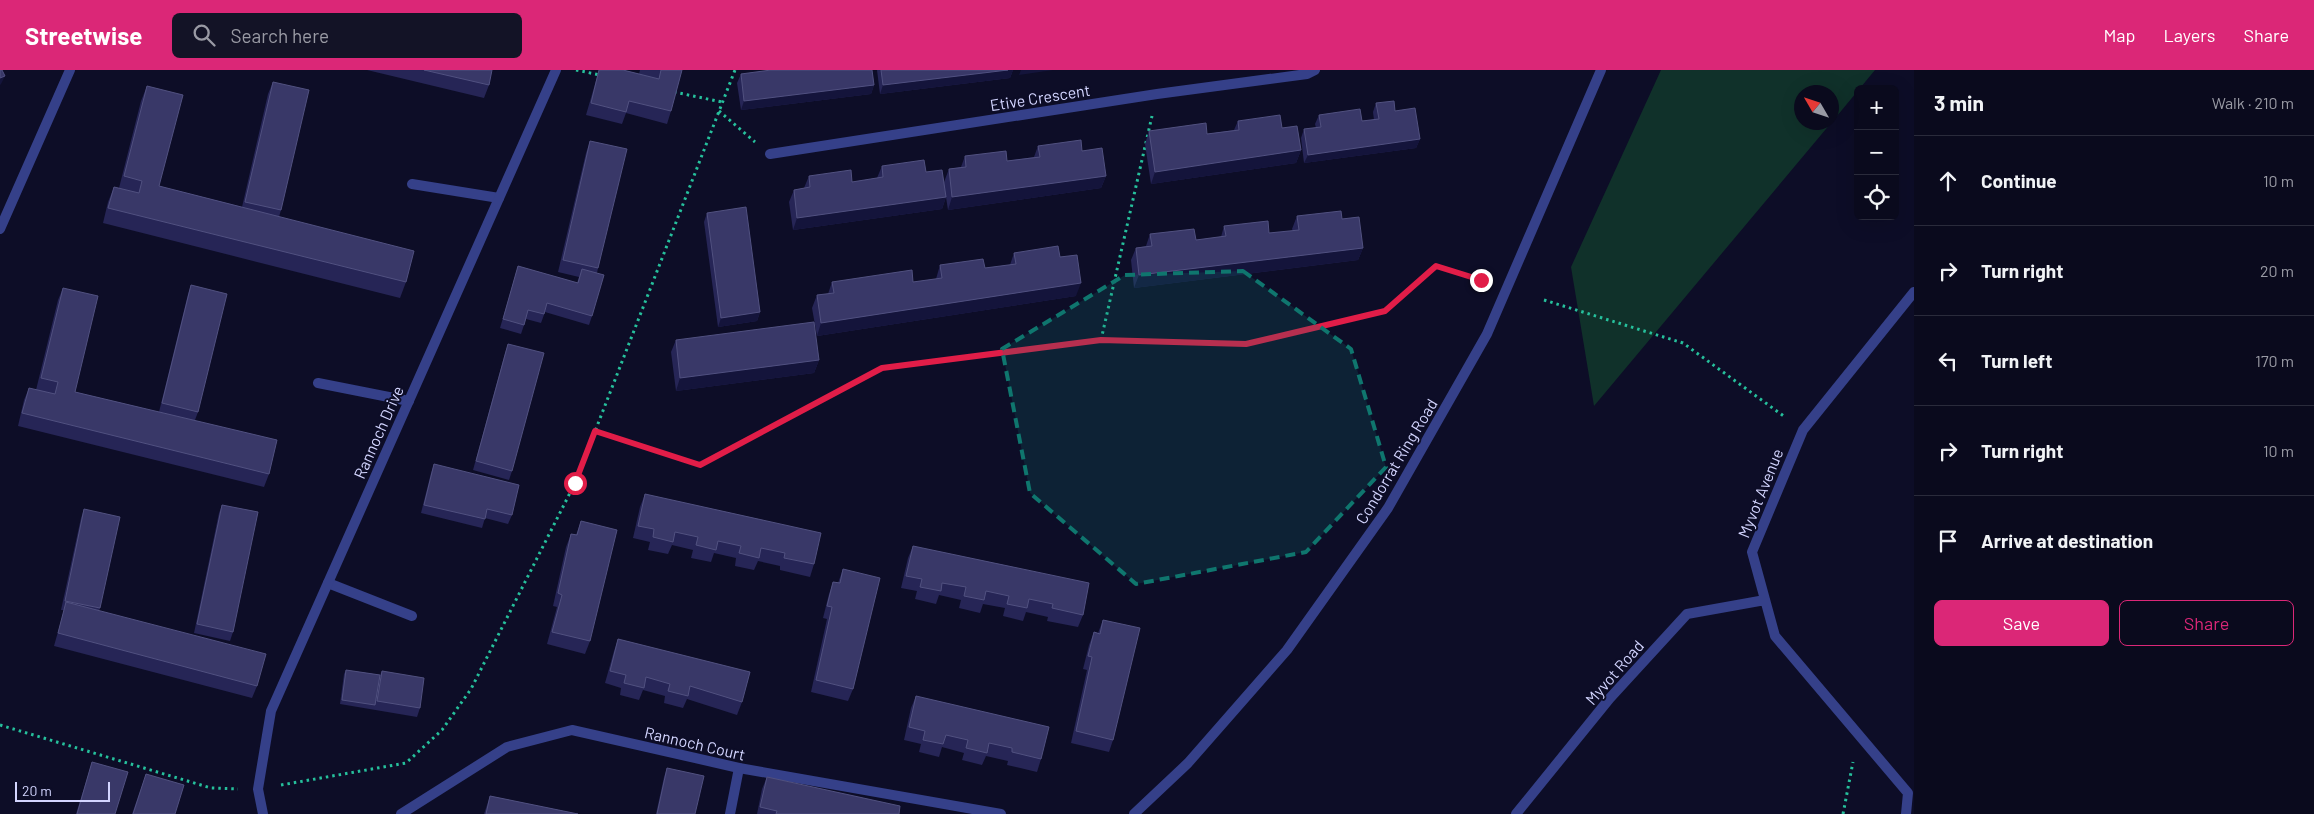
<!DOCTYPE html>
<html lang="en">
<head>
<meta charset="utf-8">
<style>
  :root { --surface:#0a0a1d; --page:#131326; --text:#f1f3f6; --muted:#999aa4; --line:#2a2b3b; --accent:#db2777 }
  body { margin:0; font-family:Barlow,sans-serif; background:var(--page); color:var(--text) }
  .controls { position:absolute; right:15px; top:15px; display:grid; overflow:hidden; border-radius:8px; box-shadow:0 5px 20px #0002 }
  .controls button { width:45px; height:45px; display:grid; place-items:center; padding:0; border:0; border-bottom:1px solid var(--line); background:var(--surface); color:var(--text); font:25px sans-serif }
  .compass { position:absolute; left:1794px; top:15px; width:45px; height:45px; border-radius:50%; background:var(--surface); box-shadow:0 5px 20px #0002; rotate:309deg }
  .scale { position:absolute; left:15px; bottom:12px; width:95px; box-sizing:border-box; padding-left:5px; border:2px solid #d3d5ff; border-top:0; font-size:14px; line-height:18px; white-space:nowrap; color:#d3d5ff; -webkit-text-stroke:4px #0d0d27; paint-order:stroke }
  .stop { position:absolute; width:15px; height:15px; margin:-11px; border:4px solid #e11d48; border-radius:50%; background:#fff }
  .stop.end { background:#e11d48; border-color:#fff; box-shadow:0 1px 5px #0008 }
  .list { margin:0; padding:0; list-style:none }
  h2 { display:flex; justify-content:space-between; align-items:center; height:65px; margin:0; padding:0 20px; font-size:21px }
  h2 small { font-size:16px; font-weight:400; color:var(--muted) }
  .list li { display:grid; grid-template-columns:32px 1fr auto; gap:15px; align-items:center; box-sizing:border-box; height:90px; padding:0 20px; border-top:1px solid var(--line) }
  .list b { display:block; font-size:19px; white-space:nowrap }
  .list em { font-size:16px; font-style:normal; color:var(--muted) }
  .actions { display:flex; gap:10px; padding:15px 20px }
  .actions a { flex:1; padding:11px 0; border:1px solid var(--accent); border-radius:8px; text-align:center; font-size:18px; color:var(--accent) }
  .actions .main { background:var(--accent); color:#fff }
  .icon { flex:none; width:28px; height:28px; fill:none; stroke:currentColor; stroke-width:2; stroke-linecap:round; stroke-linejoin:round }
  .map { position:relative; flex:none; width:1914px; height:744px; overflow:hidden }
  header { display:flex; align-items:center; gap:30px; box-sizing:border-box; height:70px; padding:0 25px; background:var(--accent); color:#fff }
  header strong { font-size:24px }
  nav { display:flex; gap:28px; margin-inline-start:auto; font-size:18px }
  .search { width:350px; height:45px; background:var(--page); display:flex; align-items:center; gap:12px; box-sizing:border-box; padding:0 18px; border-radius:8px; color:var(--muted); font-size:19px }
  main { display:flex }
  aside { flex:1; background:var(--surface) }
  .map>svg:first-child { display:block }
  .green { fill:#10312a }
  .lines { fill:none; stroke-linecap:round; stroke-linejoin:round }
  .path { stroke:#26c09c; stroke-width:3; stroke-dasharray:2.5 4; stroke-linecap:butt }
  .service { stroke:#354089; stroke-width:10 }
  .minor { stroke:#354089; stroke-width:10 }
  .tertiary { stroke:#354089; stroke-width:10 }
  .wall { fill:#262556 }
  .shaded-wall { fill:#14143b }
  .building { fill:#393868; stroke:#515180 }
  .route { stroke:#e11d48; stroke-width:6 }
  .marked { fill:#0f766e; fill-opacity:0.2; stroke:#0f766e; stroke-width:4; stroke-dasharray:10 6; stroke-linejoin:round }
  .labels { text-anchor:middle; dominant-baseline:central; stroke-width:4; stroke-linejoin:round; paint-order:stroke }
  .street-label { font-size:16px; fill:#d3d5ff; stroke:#0d0d27 }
</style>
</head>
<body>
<header>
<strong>Streetwise</strong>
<div class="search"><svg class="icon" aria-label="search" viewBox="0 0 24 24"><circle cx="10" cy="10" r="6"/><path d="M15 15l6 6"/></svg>Search here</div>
<nav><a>Map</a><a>Layers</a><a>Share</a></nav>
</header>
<main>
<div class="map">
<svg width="1914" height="744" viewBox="0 0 1914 744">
  <rect width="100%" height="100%" fill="#0d0d27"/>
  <path class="green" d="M1661 0H1875L1832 52V22H1802V52L1831 53 1594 336 1571 197Z"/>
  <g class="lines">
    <path class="path" d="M576 0 600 5
      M674 22 722 32
      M719 41 755 72
      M1544 230 1683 273 1785 347
      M1101 270 1152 46
      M595 361 700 395 882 298 1101 270 1246 274 1385 241 1436 196 1481 210
      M0 655 211 718 238 719
      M281 715 406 693 442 660 471 619 575 413 735 0
      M1843 744 1853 692"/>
    <path class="service" d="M412 114 499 128
      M318 313 409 331
      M328 513 412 546
      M730 744 739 698"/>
    <path class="minor" d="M770 84 1157 24 1307 4 1315 0
      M0 159 70 0
      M263 744 258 719 271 641 556 0
      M401 744 507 677 572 660 739 698 1001 744
      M1516 744 1610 628 1687 544 1765 530
      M1906 744 1908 723 1775 566 1752 482 1803 360 1914 222"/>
    <path class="tertiary" d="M1134 744 1188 693 1287 580 1388 438 1487 264 1601 0"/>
  </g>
  <path class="wall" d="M367 0H492L489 15 484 28Z
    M599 0H623L639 4 640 0H682L671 41 667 54 626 43 622 54 586 45Z
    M877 0H1013L1010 8 880 24Z
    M741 4 874 15 871 24 741 40 737 13Z
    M273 12 281 140 279 147 406 212 400 228 103 153 108 132 114 117 119 118 141 31 147 16 159 116 242 137 268 24Z
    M1376 33 1395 41 1420 69 1416 78 1304 93 1301 68 1304 59 1316 58 1315 54 1319 45 1362 51 1374 50 1373 42Z
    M1238 51 1282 58 1301 80 1296 93 1151 114 1145 74 1149 61 1207 64 1234 60Z
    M590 71 598 198 597 203 592 246 589 255 545 242 541 253 526 249 521 264 500 258 518 196 577 213 579 207 558 202 586 83Z
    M1038 76 1082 81 1106 106 1101 118 948 140 946 127 942 139 793 160 789 132 794 120 804 118 809 106 852 112 877 108 882 96 926 102 944 112 949 99 961 97 965 86 1007 91 1034 87Z
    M707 143 760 242 757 251 718 257 704 152Z
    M1297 146 1342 149 1363 178 1358 190 1134 218 1131 190 1136 178 1146 176 1150 164 1196 170 1221 167 1224 156 1269 163 1293 161 1292 159Z
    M1014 183 1060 187 1076 226 817 266 812 238 817 225 828 224 832 212H913L936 209 940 195 985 198 1010 195Z
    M191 215 198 342 195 350 269 404 264 417 18 356 24 330 29 318 36 320 58 230 63 218 75 322 159 342 188 224Z
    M676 270 819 290 814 303 676 321 671 282Z
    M508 274 512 401 509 410 473 400 505 283Z
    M434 394 512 445 508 454 485 448 482 458 421 443 431 403Z
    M645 424 814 494 810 507 780 500V496L758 491 754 500 735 496 736 488 714 483 711 492 691 488 693 480 672 475 668 484 648 480 650 472 633 468 640 437Z
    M222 435 233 562 230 571 194 563 219 443Z
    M84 439 100 538 99 541 257 616 252 628 54 576 64 540H61L81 448Z
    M581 451 590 571 585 584 547 574 557 537 553 536 566 477 571 464 576 465Z
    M913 476 1083 545 1078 557 1047 551 1048 547 1026 542 1023 551 1003 546 1005 538 983 534 980 543 959 538 961 530 939 525 936 534 915 529 917 521 901 518 908 488Z
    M843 499 853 619 848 631 811 622 827 549 823 548 829 524 833 512 838 513Z
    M1103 550 1113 670 1109 682 1071 673 1087 600 1083 599 1089 575 1094 562 1098 563Z
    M618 569 742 632 737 645 687 629 683 638 664 633 665 626 643 620 639 630 620 625 621 618 605 613 614 581Z
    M346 600 380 605 382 601 420 638 417 647 340 634 344 604Z
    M916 626 1041 689 1037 702 1007 695 1008 691 986 686 982 695 962 690 964 683 942 677 939 687 919 682 921 674 904 670 911 638Z
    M92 692 115 744H76Z
    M667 698 695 744H656L664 707Z
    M146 704 175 744H132Z
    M767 707 899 744H757L762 719Z
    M490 726 578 744H484Z"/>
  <path class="shaded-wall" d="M1008 0H1013L1010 8 880 24 883 15Z
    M1021 0H1053L1019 5Z
    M5 6 1 14 0 15V8Z
    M874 15 871 24 741 40 744 31Z
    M1420 69 1416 78 1304 93 1308 85Z
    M1301 80 1296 93 1151 114 1155 102Z
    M1106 106 1101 118 948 140 952 127Z
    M946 127 942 139 793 160 797 148Z
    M1363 178 1358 190 1134 218 1139 205Z
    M1081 213 1076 226 817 266 821 253Z
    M760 242 757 251 718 257 721 248Z
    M819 290 814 303 676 321 680 308Z"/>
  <path class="building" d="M0 0H2L5 6 0 8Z
    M424 0H492L489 15Z
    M599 0H623L659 9 661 0H682L671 41 629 31 626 42 591 33Z
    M771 0H872L874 15 744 31 741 4Z
    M881 0H1008L883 15Z
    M273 12 309 20 281 140 245 132Z
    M147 16 183 25 159 116 414 181 406 212 108 138 114 117 139 123 142 111 124 106Z
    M1394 31 1395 41 1415 38 1420 69 1308 85 1304 59 1321 57 1319 45 1360 39 1362 51 1379 49 1376 33Z
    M1280 45 1282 58 1297 56 1301 80 1155 102 1149 61 1206 53 1207 64 1239 60 1238 51Z
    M1081 70 1082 81 1102 78 1106 106 952 127 949 99 966 97 965 86 1006 81 1007 91 1040 87 1038 76Z
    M590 71 627 79 598 198 563 190Z
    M924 90 926 102 942 100 946 127 797 148 794 120 810 117 809 106 851 100 852 112 883 107 882 96Z
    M746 137 760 242 721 248 707 143Z
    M1341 141 1342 149 1359 147 1363 178 1139 205 1136 178 1152 176 1150 164 1194 159 1196 170 1226 166 1224 156 1268 151 1269 163 1299 160 1297 146Z
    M1058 176 1060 187 1077 185 1081 213 821 253 817 225 834 223 832 212 912 200 913 212 942 208 940 195 983 189 985 198 1016 194 1014 183Z
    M518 196 578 213 582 199 604 205 592 246 547 233 544 244 528 240 524 255 503 249Z
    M191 215 227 224 198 342 162 333Z
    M63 218 98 226 75 322 277 370 269 404 22 343 29 318 55 324 58 312 41 308Z
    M814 252 819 290 680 308 676 270Z
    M508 274 544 283 512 401 476 391Z
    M434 394 519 415 512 445 487 439 485 449 424 435Z
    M645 424 821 463 814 494 784 488 785 483 761 478 759 488 739 483 741 476 718 471 716 480 696 475 698 467 675 462 673 472 653 467 654 459 638 456Z
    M222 435 258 442 233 562 197 554Z
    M84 439 120 447 100 538 65 531Z
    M581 451 617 460 590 571 552 562 562 525 558 523 571 464 577 465Z
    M913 476 1089 513 1083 545 1052 538 1053 534 1029 529 1027 538 1007 534 1009 526 986 521 984 530 964 526 966 517 942 513 941 521 920 517 922 509 906 506Z
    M843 499 880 508 853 619 816 610 832 537 827 536 833 512 840 513Z
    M66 532 266 584 257 616 58 563Z
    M1103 550 1140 558 1113 670 1076 661 1092 587 1088 586 1094 562 1100 564Z
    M618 569 750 602 742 632 690 616 688 626 668 621 670 614 646 607 644 618 624 613 626 605 610 601Z
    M346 600 380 605 375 635 342 630Z
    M382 601 424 608 420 638 377 631Z
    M916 626 1049 657 1041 689 1012 682V678L989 673 987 683 966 678 968 670 946 665 943 674 923 670 925 661 909 657Z
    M92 692 128 702 115 744H77Z
    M667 698 704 706 695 744H657Z
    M146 704 184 715 175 744H133Z
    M767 707 900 736 899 744H776L777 741 760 737Z
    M490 726 578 744H486Z"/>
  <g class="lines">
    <path class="route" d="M575 413 595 361 700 395 882 298 1101 270 1246 274 1385 241 1436 196 1481 210"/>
  </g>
  <path class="marked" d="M1243 201 1351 279 1386 397 1306 482 1136 514 1030 423 1002 279 1125 205Z"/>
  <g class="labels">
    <g class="street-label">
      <text transform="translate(1040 27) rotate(-9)">Etive Crescent</text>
      <text transform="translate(378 362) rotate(-66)">Rannoch Drive</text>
      <text transform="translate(1396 391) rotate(-59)">Condorrat Ring Road</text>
      <text transform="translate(1760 423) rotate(-68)">Myvot Avenue</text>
      <text transform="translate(1614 602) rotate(-49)">Myvot Road</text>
      <text transform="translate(695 673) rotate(13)">Rannoch Court</text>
    </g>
  </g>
</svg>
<div class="controls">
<button>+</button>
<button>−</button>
<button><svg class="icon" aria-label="locate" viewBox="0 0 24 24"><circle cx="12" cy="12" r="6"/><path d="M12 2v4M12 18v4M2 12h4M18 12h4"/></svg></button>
</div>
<svg class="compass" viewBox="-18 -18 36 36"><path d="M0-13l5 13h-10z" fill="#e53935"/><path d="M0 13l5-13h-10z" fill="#999aa4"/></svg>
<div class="scale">20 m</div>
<div class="stop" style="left:575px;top:413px"></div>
<div class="stop end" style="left:1481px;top:210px"></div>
</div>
<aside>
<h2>3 min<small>Walk · 210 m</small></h2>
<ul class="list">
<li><svg class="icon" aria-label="ahead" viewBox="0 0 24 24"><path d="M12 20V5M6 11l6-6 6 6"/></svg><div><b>Continue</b></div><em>10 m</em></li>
<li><svg class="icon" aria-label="right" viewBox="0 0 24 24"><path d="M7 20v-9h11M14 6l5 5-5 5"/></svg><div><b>Turn right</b></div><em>20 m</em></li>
<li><svg class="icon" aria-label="left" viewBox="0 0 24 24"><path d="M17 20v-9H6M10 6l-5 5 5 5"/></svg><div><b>Turn left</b></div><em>170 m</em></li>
<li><svg class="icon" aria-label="right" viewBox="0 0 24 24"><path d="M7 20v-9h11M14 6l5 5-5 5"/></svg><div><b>Turn right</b></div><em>10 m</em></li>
<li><svg class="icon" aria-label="arrive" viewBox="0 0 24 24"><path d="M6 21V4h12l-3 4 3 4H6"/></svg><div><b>Arrive at destination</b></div></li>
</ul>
<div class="actions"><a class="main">Save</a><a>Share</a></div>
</aside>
</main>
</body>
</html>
